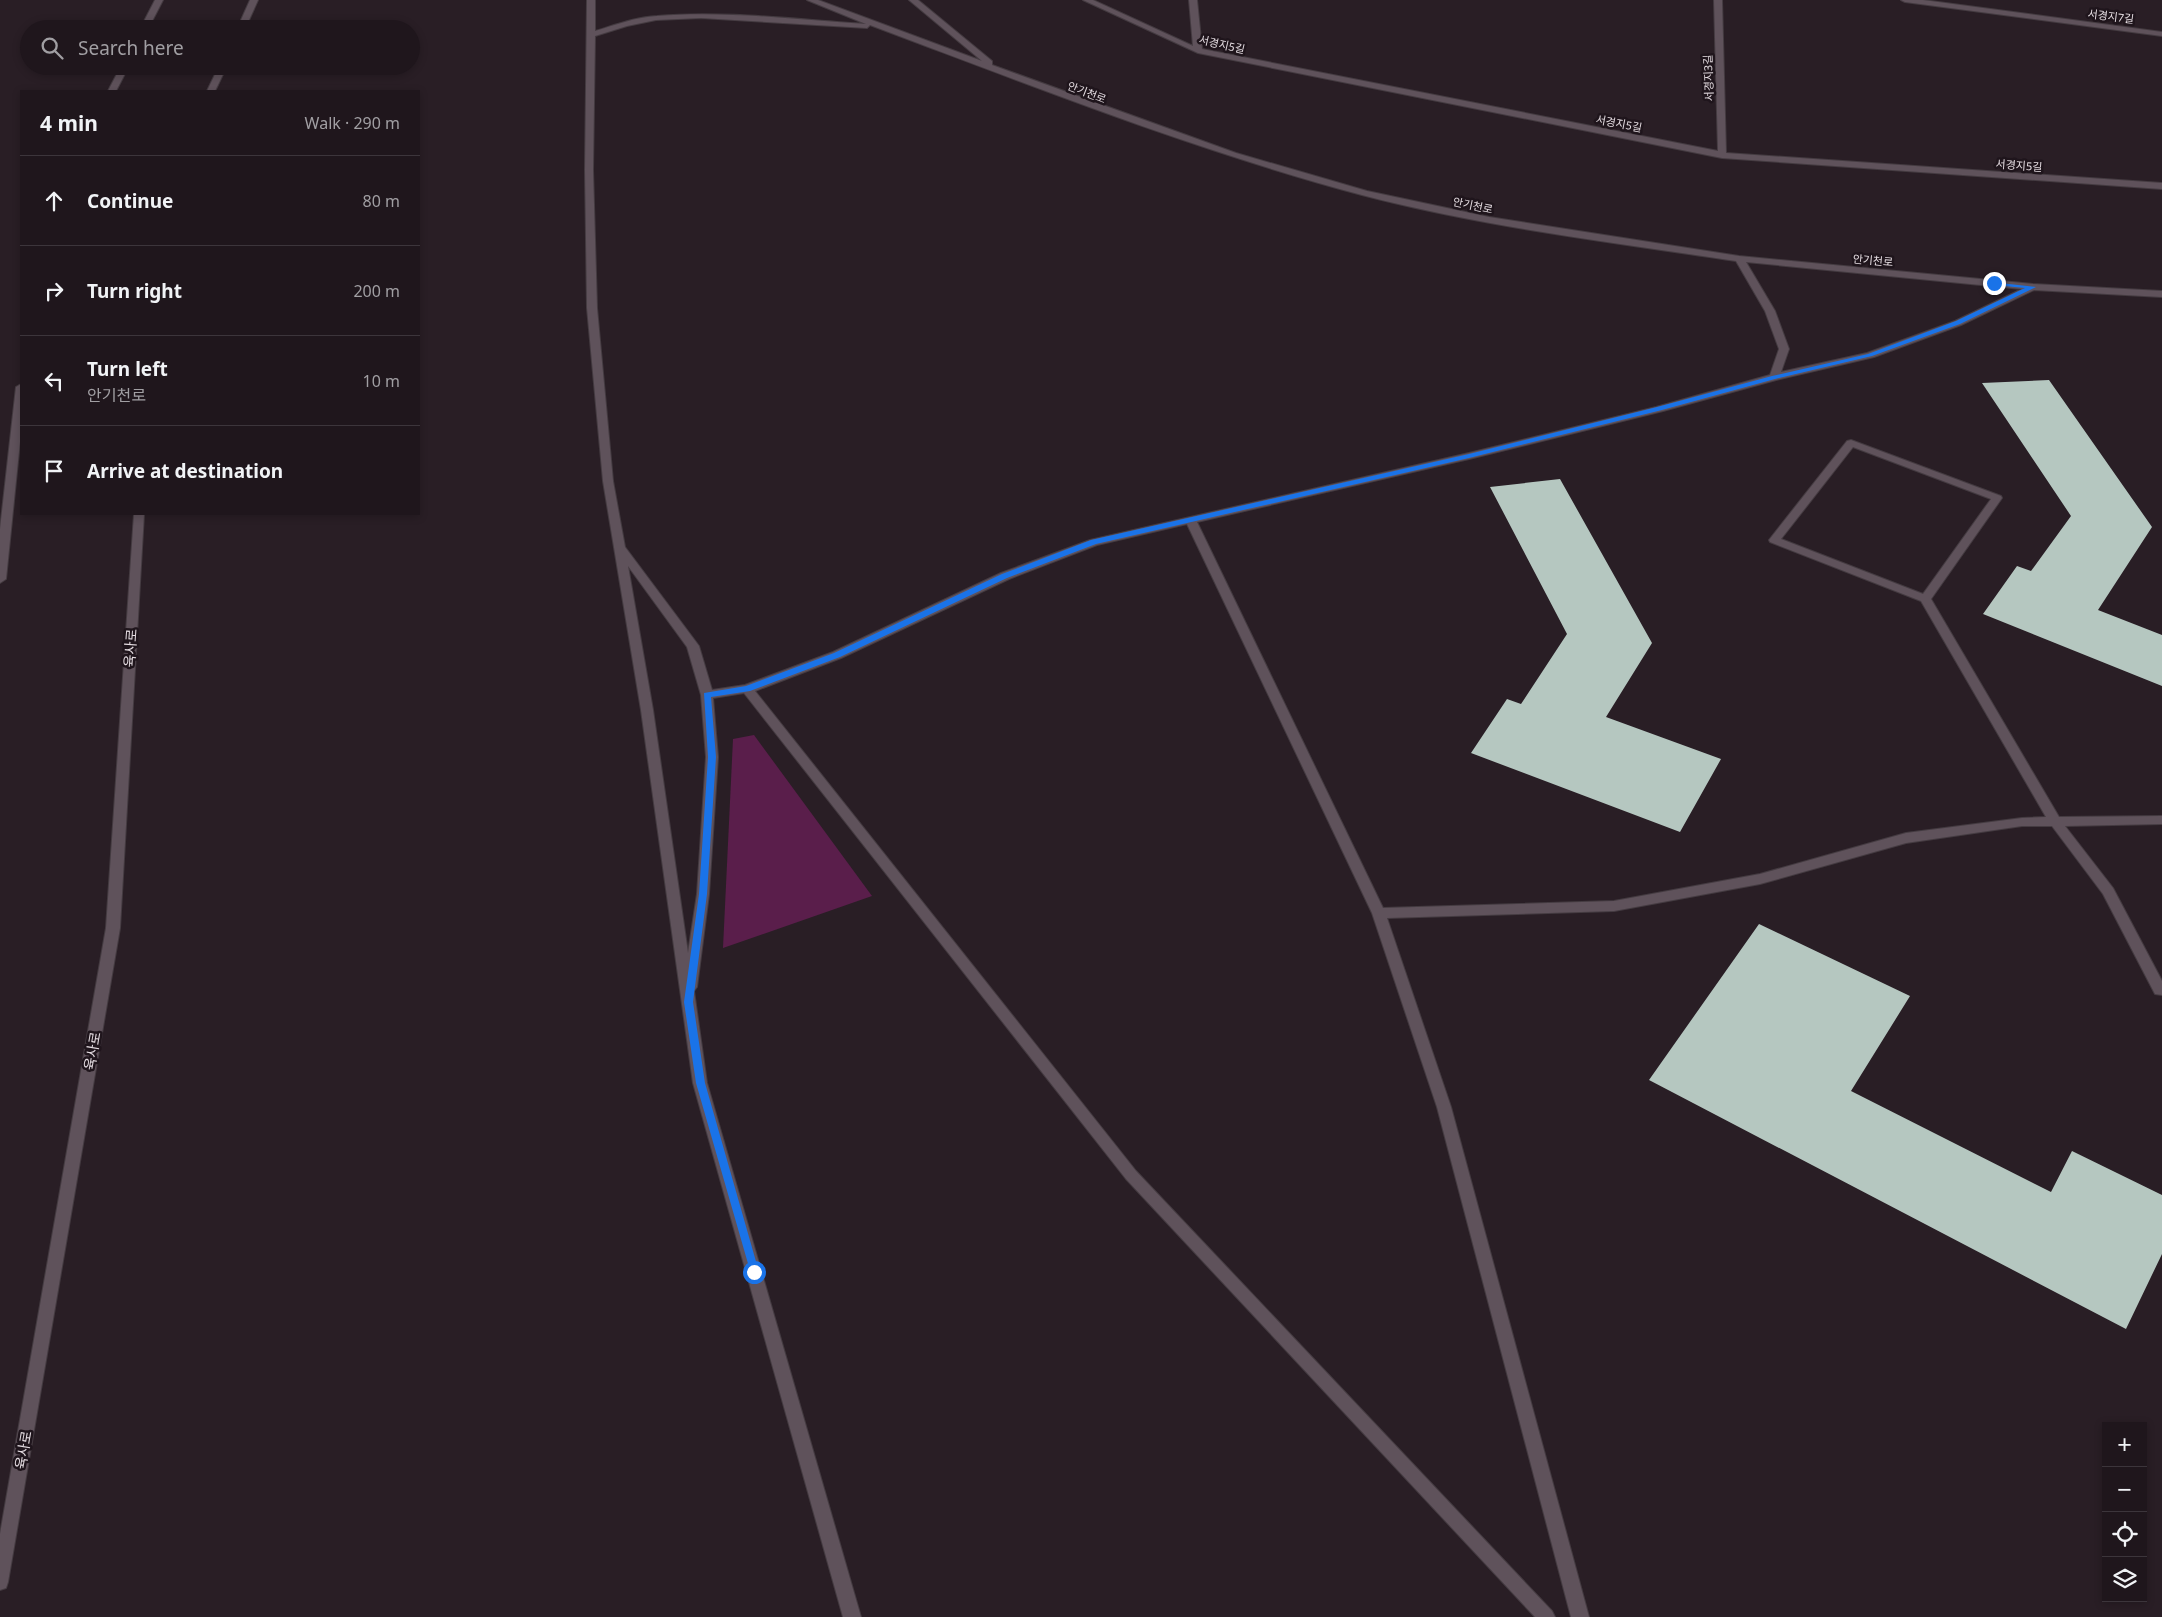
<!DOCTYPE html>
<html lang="en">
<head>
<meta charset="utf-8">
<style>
  :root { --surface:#1f161c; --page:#2c2329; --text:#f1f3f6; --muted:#a19fa3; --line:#3c353b }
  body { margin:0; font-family:"Noto Sans","Noto Sans KR",sans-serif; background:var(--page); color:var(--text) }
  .controls { position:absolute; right:15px; bottom:15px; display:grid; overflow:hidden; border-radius:0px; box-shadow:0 2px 8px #0003 }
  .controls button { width:45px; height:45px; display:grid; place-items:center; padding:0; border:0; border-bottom:1px solid var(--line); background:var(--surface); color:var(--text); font:25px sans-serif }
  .stop { position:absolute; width:15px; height:15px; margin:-11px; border:4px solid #1a73e8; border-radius:50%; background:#fff }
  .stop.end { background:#1a73e8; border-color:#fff; box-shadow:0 1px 5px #0008 }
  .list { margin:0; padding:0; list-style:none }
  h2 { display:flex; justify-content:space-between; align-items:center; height:65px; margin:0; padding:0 20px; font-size:21px }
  h2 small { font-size:16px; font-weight:400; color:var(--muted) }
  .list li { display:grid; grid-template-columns:32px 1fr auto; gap:15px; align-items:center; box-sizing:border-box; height:90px; padding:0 20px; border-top:1px solid var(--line) }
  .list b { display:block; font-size:19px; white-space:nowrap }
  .list p { margin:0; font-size:16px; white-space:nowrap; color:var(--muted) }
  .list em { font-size:16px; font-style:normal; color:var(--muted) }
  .icon { flex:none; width:28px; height:28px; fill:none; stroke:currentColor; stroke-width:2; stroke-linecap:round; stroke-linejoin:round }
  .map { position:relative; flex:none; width:2162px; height:1617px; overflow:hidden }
  .search { position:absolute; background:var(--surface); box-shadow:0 2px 8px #0003; left:20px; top:20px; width:400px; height:55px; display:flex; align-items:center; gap:12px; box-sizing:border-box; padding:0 18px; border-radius:28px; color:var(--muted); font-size:19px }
  .panel { position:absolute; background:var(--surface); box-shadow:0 2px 8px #0003; left:20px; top:90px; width:400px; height:425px; border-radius:0px }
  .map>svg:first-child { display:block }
  .green { fill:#5a1e4b }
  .building { fill:#b5c7c0 }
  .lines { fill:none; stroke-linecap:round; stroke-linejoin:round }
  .minor-casing { stroke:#443b41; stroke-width:2 }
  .minor { fill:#5f525b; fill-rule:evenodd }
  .route { fill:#1a73e8 }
  .labels { text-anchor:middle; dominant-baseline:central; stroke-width:5; stroke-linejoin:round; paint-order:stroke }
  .far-street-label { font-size:11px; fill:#e5dde2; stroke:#1f151c }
  .street-label { font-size:14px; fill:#e5dde2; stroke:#1f151c }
</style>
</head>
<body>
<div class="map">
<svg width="2162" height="1617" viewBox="0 0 2162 1617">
  <rect width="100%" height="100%" fill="#291e25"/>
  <path class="green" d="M754 735 872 896 723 948 733 739Z"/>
  <path class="building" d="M2049 380 2152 527 2098 610 2162 635V686L1983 614 2017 566 2031 571 2071 516 1982 383Z
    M1560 479 1652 643 1606 717 1721 759 1680 832 1471 753 1507 699 1521 704 1567 634 1490 487Z
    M1759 924 1910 996 1851 1091 2051 1192 2072 1151 2162 1195V1254L2126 1329 1649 1080Z"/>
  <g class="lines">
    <g class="minor-casing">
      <path id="minor" d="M155 0H163L148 29H140Z
        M250 0H258L245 29H237Z
        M587 0H595V31C615 25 636 17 657 16 724 10 799 20 866 24L807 0H818L982 61 909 0H918L992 61V65L1236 153 1367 191 1489 217 1739 256 2033 284 2162 291V297L2034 290 1961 325 1874 357 1776 380 1663 411 1469 459 1197 522 1383 908 1614 901 1760 874 1906 833 2022 818 2046 817 1921 601 1770 542 1769 540 1847 441 1851 440 2001 496 2002 498 1931 599 2059 817 2162 816V824L2065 826 2113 888 2162 981V995L2155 994 2103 894 2052 826H2022L1906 843 1760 884 1614 911 1387 918 1451 1107 1589 1617H1571L1437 1107 1372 913 1187 524 1097 545 1009 579 841 658 755 691 1136 1171 1552 1611 1555 1617H1535L1126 1179 744 693 713 698 718 757 709 894 697 987 694 991 707 1083 861 1617H843L693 1083 641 710 603 481 587 308 585 170ZM701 18 867 28 870 25C1033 86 1194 150 1362 195 1484 227 1611 242 1736 261L1765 311 1779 349 1770 375 1656 407 1469 453 1090 540 1001 573 833 652 745 685 712 690 699 646 625 547 613 481 597 308 593 170 595 36 627 26 656 20ZM1746 262 2022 289 1955 321 1867 353 1781 372 1789 349 1775 311ZM1853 447 1991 499 1923 594 1781 539ZM628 566 687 647 701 695 706 757 697 894 688 953 653 710Z
        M1083 0H1093L1193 46 1189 0H1197L1202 49 1718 151 1714 0H1722L1726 153 2162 183V189L1722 158 1198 53Z
        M1901 0H1923L2162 32V36L1905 2Z
        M121 66H129L116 91H108Z
        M219 66H227L215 91H207Z
        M21 384V432L6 579 0 583V529L16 387Z
        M134 514H144L120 928 8 1582 6 1588 0 1590V1534L106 928Z"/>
    </g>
    <use href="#minor" class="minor"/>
  </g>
  <path class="route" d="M1991 282 2036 287 1960 324 1872 356 1775 379 1662 410 1469 458 1096 544 1007 578 840 657 750 691 711 697 716 757 707 894 693 1002 705 1083 759 1272 758 1274H751L696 1083 684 1002 699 894 708 757 704 693 746 686 834 653 1002 574 1091 540 1469 454 1657 407 1772 376 1868 354 1956 321 2025 288 1994 285Z"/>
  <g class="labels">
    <g class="far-street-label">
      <text transform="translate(2111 16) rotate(7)">서경지7길</text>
      <text transform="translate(1222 44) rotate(13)">서경지5길</text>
      <text transform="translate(1708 78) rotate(-92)">서경지3길</text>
      <text transform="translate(1087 92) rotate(21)">안기천로</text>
      <text transform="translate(1619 123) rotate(11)">서경지5길</text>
      <text transform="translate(2019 165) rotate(4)">서경지5길</text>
      <text transform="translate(1473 205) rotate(12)">안기천로</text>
      <text transform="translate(1873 260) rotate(5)">안기천로</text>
    </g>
    <g class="street-label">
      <text transform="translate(130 648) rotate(-86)">육사로</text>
      <text transform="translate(92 1051) rotate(-80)">육사로</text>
      <text transform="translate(23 1450) rotate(-80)">육사로</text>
    </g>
  </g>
</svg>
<div class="controls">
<button>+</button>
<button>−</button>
<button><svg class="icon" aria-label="locate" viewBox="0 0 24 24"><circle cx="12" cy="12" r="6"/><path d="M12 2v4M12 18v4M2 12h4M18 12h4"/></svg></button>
<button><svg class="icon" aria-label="layers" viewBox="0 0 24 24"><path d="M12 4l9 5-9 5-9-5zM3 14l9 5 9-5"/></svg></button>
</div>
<div class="stop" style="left:754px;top:1272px"></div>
<div class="stop end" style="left:1994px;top:283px"></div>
<div class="search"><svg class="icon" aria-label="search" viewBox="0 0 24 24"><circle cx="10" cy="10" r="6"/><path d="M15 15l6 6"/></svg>Search here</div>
<section class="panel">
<h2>4 min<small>Walk · 290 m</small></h2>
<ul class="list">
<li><svg class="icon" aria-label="ahead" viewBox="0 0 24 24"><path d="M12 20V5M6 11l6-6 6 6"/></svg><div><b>Continue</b></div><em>80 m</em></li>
<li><svg class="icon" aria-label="right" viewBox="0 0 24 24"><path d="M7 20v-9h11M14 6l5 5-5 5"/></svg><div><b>Turn right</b></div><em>200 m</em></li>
<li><svg class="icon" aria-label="left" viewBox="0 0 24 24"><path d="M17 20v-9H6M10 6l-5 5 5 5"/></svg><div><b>Turn left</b><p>안기천로</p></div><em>10 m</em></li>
<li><svg class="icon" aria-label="arrive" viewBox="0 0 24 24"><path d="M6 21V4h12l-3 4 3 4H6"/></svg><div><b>Arrive at destination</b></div></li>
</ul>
</section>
</div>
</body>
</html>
